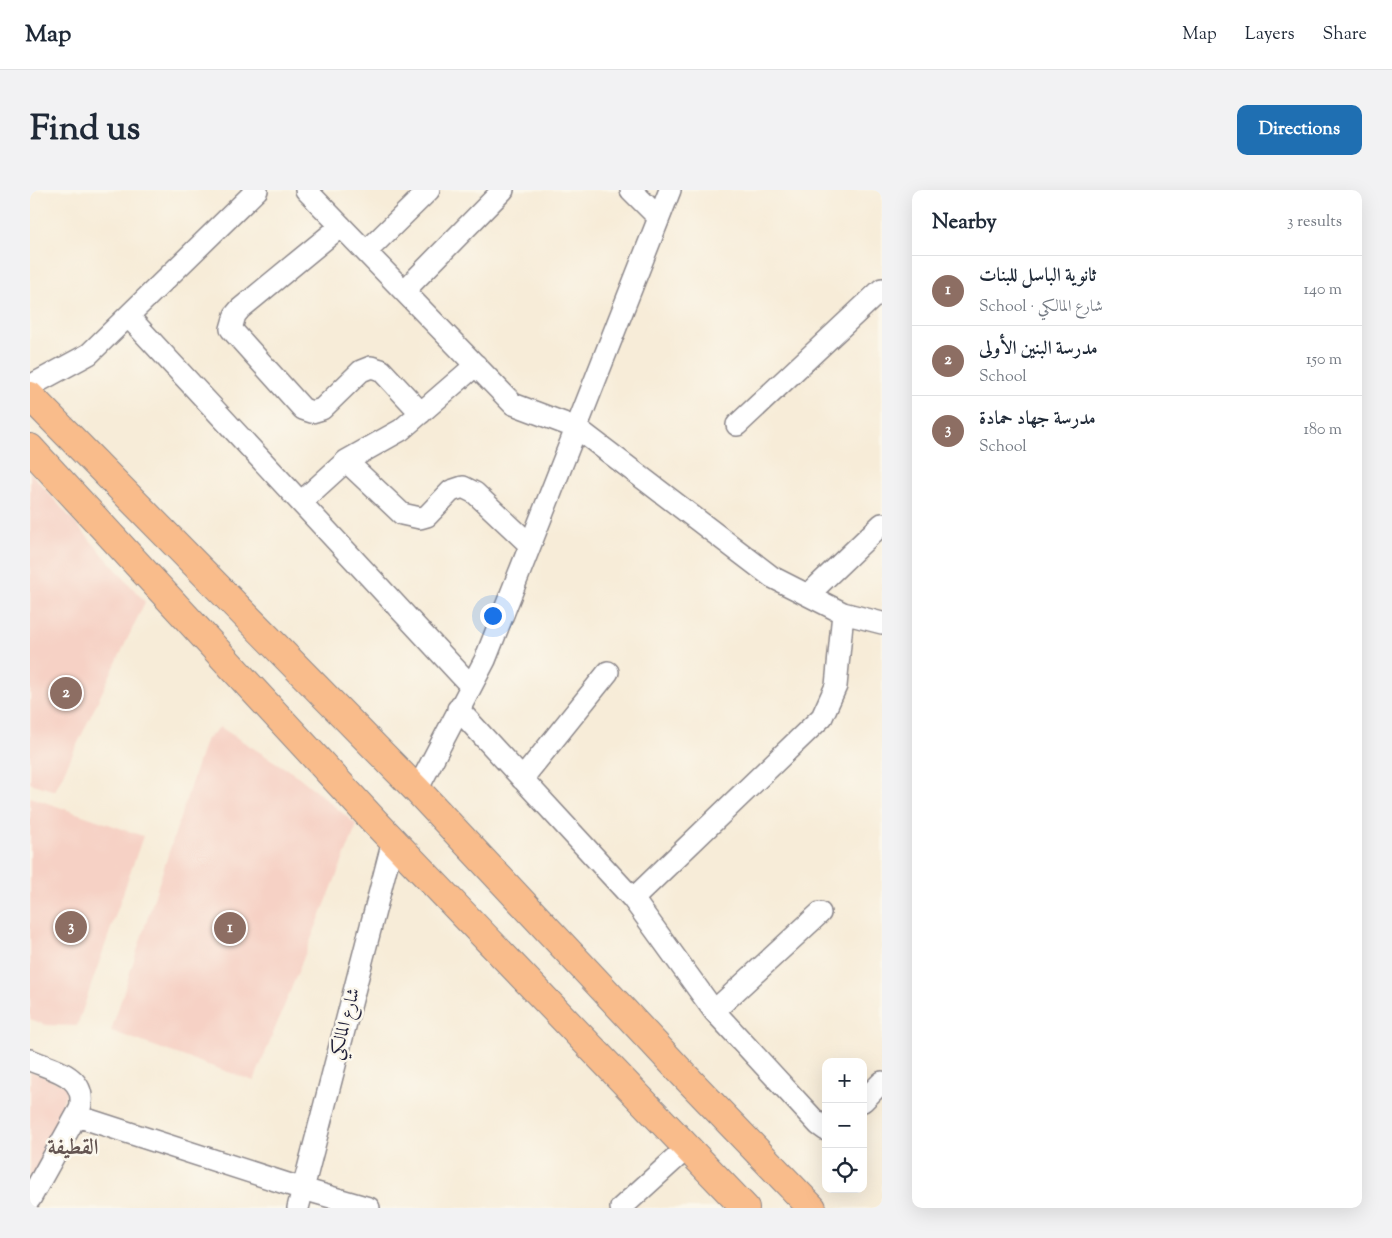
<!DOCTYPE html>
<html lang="en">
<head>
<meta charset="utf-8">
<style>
  :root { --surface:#fff; --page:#f2f2f3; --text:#1f2937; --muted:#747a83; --line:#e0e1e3; --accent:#1f6fb2 }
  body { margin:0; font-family:"Sorts Mill Goudy",Amiri,serif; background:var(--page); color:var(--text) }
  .controls { position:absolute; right:15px; bottom:15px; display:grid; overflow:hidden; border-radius:10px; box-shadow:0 5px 20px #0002 }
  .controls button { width:45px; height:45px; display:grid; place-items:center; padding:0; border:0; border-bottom:1px solid var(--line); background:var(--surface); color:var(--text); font:25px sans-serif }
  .you { position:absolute; left:462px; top:425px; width:18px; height:18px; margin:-12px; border:4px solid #fff; border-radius:50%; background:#1a73e8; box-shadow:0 0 0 8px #1a73e833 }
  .badge { display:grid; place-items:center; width:32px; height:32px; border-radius:50%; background:var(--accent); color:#fff; font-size:16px; font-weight:700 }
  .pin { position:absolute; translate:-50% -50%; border:2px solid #fff; box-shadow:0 1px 5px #0006 }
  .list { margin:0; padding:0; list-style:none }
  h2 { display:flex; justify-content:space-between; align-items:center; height:65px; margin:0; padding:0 20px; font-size:21px }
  h2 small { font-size:16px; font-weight:400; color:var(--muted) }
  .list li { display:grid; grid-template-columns:32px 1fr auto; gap:15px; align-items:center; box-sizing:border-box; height:70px; padding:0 20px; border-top:1px solid var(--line) }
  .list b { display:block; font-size:19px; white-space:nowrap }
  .list p { margin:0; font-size:16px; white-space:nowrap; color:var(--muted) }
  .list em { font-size:16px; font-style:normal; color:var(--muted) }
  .icon { flex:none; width:28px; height:28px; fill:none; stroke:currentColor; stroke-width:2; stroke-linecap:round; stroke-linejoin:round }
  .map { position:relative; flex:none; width:852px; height:1018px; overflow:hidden; border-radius:10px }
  header { display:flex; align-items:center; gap:30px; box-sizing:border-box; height:70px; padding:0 25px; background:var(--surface); border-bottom:1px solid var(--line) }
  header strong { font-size:24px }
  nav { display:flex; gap:28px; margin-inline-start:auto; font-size:18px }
  .intro { display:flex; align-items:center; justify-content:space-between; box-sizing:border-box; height:120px; padding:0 30px }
  h1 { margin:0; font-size:35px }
  .button { padding:12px 22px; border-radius:10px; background:var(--accent); color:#fff; font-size:18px; font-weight:700 }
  main { display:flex; gap:30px; padding:0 30px }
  aside { flex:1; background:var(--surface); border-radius:10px; box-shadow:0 5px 20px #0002 }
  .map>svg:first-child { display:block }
  .built { fill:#f6d1c5 }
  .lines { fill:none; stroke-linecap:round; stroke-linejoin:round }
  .minor-casing { stroke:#8c878a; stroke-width:24 }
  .major-casing { stroke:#8c878a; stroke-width:30 }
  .minor { stroke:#fff; stroke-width:21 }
  .major { stroke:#f9bc8b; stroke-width:28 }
  .labels { text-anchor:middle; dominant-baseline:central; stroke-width:5; stroke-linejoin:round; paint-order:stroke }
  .street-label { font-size:18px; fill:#22223b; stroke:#fbf7ec }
  .district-label { font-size:22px; font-weight:bold; fill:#635451; stroke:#fbf7ec }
</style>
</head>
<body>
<header>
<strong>Map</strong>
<nav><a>Map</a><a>Layers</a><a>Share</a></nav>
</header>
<div class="intro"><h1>Find us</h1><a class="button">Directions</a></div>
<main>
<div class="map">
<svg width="852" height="1018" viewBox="0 0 852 1018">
  <rect width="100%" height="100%" fill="#fbf7ec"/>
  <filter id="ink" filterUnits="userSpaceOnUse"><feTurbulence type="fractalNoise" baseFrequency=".02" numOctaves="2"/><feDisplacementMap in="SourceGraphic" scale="10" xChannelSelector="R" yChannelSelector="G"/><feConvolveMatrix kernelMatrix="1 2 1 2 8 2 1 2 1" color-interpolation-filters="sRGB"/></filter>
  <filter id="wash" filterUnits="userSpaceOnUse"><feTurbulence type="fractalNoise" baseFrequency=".0096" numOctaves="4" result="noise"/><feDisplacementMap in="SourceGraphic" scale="20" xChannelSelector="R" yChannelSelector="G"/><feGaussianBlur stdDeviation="1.12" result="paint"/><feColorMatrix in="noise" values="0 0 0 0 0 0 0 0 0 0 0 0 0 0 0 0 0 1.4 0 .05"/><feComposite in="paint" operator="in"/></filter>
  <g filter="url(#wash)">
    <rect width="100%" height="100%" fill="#f7ecd8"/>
    <path class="built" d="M0 282 115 412 25 601 0 593Z
      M190 537 269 587 327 635 224 891 81 841 175 551Z
      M0 607 113 646 47 836 16 835 0 829Z
      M0 881 38 897 11 975 0 991Z"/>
  </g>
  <g filter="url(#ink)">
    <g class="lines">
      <g class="minor-casing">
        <path id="minor" d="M276 0 483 214 547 238 742 387 813 423 852 433
          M601 0 629 28
          M311 36 210 119 205 125 201 139 273 219 282 222 292 219 331 181 341 177 351 180 391 223
          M336 62 399 0
          M374 101 473 0
          M98 126 441 496
          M0 196 59 164 227 0
          M707 235 852 99
          M316 271 372 324 390 328 397 326 421 301 433 297 445 303 500 355
          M271 312 316 271 371 240 446 175
          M778 405 852 334
          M428 519 603 709 684 821 789 935 796 940
          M492 589 578 482
          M387 600 455 470 640 0
          M603 709 792 527 806 496 813 423
          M684 821 790 723
          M0 870C24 880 58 886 50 919L0 1009
          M833 911 852 892
          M47 926 273 999 339 1018
          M268 1018 363 651
          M591 1018 657 958"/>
      </g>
      <g class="major-casing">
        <path id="major" d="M0 206 387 600 652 883 782 1018
          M0 258 346 633 715 1018"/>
      </g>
      <use href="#minor" class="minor"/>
      <use href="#major" class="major"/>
    </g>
  </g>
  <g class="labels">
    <g class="street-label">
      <text transform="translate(316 834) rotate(-75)">شارع المالكي</text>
    </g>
    <g class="district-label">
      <text x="43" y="959">القطيفة</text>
    </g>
  </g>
</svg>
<div class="controls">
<button>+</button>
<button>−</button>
<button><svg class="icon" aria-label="locate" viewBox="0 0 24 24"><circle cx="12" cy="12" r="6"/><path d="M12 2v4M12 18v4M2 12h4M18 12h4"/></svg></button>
</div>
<div class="you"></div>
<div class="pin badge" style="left:200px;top:738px;background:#8d6e63">1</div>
<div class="pin badge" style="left:36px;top:503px;background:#8d6e63">2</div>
<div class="pin badge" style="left:41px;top:737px;background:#8d6e63">3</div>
</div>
<aside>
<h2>Nearby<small>3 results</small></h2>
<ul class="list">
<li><span class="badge" style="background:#8d6e63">1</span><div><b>ثانوية الباسل للبنات</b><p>School · شارع المالكي</p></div><em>140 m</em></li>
<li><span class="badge" style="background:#8d6e63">2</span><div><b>مدرسة البنين الأولى</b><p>School</p></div><em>150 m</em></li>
<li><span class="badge" style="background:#8d6e63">3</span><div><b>مدرسة جهاد حمادة</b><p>School</p></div><em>180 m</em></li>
</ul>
</aside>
</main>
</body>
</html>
